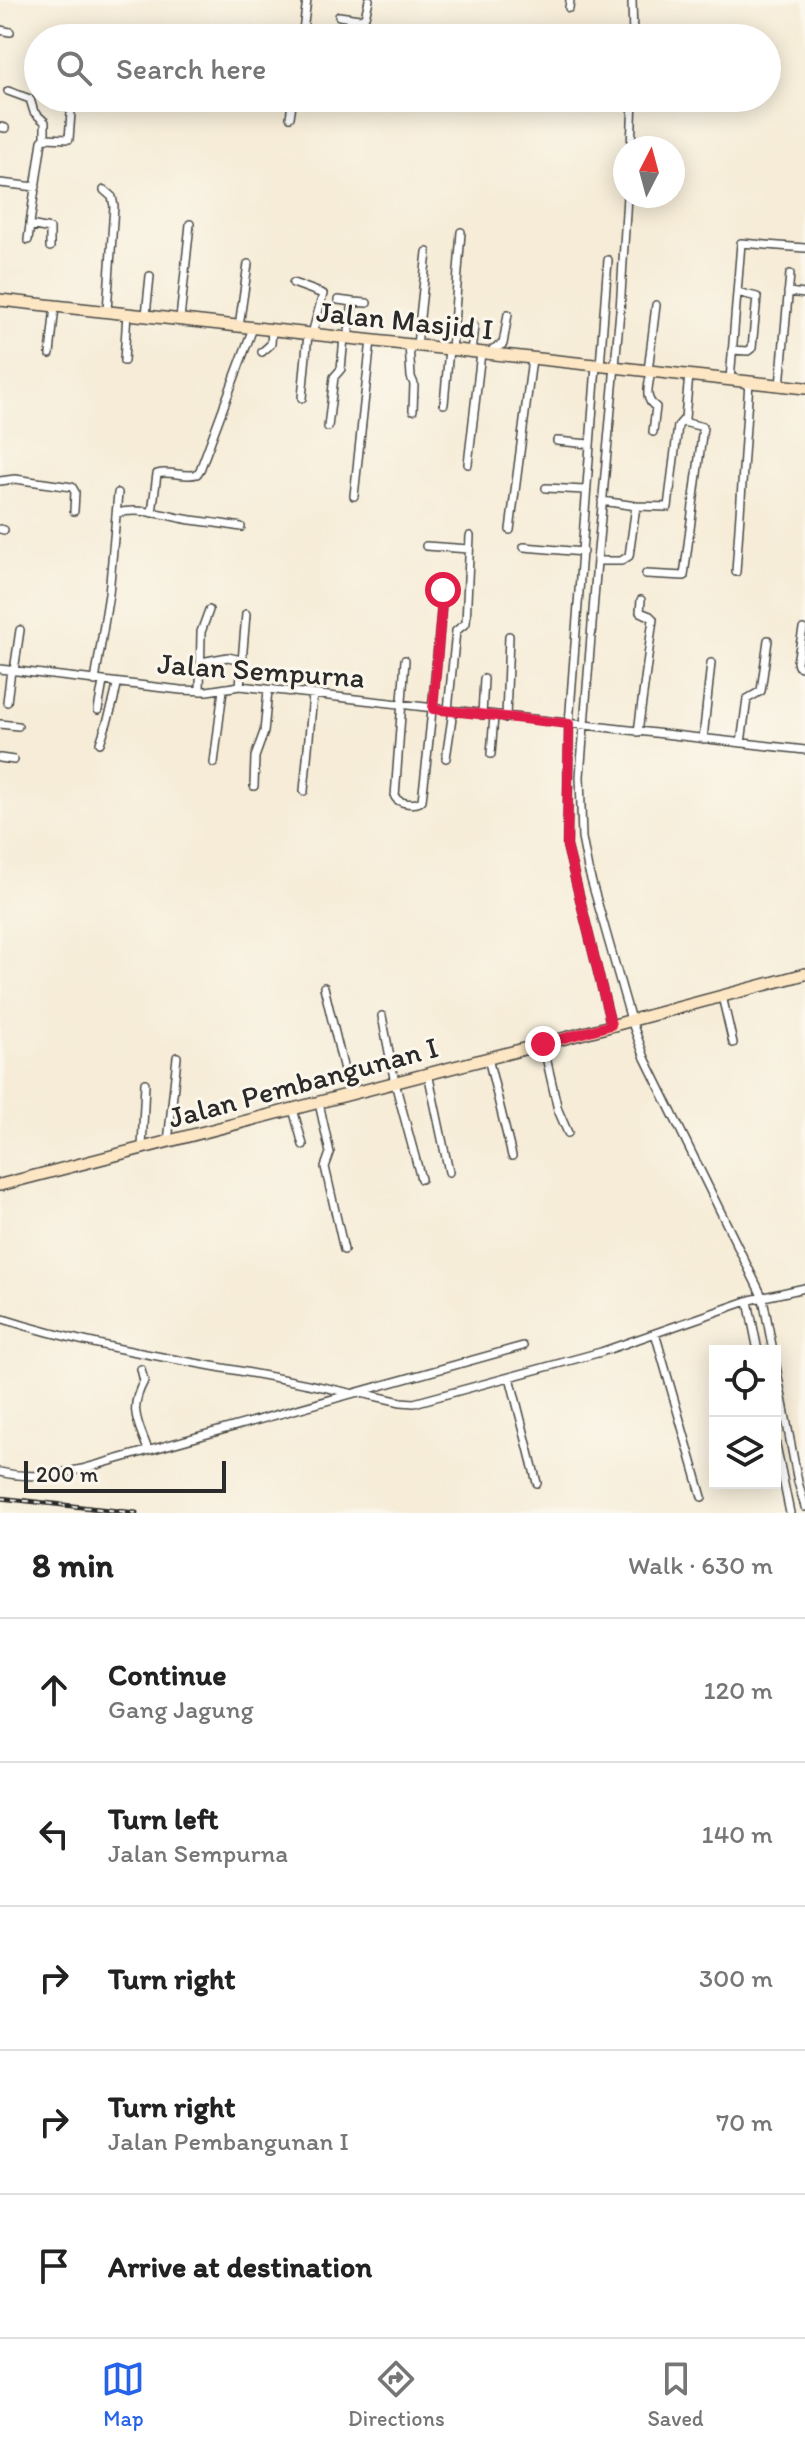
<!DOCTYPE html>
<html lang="en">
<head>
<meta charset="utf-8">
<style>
  :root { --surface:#fff; --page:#f6f6f6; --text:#222; --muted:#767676; --line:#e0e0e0; --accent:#2563eb }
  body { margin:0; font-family:Itim,sans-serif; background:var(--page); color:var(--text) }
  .controls { position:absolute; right:24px; bottom:24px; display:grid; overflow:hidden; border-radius:0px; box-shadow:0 4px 20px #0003 }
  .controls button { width:72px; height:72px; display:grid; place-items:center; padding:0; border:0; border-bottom:2px solid var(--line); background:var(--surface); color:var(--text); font:40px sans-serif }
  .compass { position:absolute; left:613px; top:136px; width:72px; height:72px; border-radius:50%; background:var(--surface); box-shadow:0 4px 20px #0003; rotate:6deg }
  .scale { position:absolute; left:24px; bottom:20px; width:202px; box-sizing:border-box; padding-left:8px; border:4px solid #2b2b2b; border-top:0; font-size:22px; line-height:28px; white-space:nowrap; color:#2b2b2b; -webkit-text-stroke:6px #fbf7ec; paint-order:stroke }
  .stop { position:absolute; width:24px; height:24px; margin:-18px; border:6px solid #e11d48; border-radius:50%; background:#fff }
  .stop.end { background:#e11d48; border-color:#fff; box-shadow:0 2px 8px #0008 }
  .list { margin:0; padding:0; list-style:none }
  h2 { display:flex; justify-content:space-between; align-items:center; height:104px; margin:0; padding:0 32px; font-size:34px }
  h2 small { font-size:26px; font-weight:400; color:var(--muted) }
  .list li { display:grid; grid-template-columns:52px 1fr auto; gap:24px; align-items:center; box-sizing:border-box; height:144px; padding:0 32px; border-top:2px solid var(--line) }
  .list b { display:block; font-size:30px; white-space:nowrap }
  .list p { margin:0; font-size:26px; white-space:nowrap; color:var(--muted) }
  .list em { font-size:26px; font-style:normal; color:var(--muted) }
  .icon { flex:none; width:44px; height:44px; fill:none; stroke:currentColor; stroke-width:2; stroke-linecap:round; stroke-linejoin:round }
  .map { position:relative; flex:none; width:805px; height:1513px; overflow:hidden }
  .search { position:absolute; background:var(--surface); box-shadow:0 4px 20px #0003; left:24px; right:24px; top:24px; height:88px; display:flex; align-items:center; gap:20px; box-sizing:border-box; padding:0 28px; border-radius:44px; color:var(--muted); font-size:30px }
  .sheet { height:824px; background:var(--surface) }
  nav { display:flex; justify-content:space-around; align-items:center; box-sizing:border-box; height:112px; border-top:2px solid var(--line); background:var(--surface); font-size:22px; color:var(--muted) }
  nav a { display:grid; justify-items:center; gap:4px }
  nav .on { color:var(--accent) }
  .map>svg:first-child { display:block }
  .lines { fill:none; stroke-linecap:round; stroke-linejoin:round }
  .street-casing { stroke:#494845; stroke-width:10 }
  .secondary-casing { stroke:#494845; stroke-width:14 }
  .street { stroke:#fff; stroke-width:7 }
  .secondary { stroke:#fce6c4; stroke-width:11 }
  .rail-casing { stroke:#2b2b2b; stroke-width:5 }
  .rail { stroke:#fbf7ec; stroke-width:2; stroke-dasharray:6; stroke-linecap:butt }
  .route { stroke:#e11d48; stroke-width:10 }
  .labels { text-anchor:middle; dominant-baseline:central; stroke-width:6; stroke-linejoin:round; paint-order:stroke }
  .street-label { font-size:30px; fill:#2b2b2b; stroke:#fbf7ec }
</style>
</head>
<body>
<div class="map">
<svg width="805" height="1513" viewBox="0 0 805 1513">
  <rect width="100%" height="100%" fill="#fbf7ec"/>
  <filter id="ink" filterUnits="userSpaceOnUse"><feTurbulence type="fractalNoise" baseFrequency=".0125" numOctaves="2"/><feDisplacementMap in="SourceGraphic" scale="16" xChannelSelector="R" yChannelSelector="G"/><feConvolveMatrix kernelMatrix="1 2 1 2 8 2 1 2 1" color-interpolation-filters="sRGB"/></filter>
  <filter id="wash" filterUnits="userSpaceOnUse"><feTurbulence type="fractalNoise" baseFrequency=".006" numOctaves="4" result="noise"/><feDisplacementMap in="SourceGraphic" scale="32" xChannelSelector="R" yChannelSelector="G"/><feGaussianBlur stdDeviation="1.8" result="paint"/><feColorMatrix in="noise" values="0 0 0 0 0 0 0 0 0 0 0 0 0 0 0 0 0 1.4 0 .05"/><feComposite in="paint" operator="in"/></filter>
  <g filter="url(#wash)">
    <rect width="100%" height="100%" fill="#f6ecd7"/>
  </g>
  <g filter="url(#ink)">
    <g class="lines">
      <g class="street-casing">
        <path id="street" d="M632 0 633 38
          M569 8 570 0
          M339 16 359 19 365 17 369 0
          M0 30 10 32
          M302 38 307 0
          M8 91 30 99 34 112 45 122V138
          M290 117 293 98
          M0 127 5 128
          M631 148 633 98
          M0 183 36 187
          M104 190 112 197 114 206 107 311
          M627 196 620 311 597 561 580 776 582 838 588 869 631 1020 645 1058 763 1298 773 1351
          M28 240 30 225
          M50 247V229L30 225V223L42 141 45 138 69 139 71 113 69 98
          M293 283 323 294 312 334
          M788 292 805 294
          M338 300 353 302
          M146 315 150 276
          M180 319 190 224
          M239 326 248 264
          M348 338 353 302 367 303
          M409 344 411 377 414 384 413 410
          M417 345 427 252
          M452 350 461 232
          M732 350 748 351 752 348 757 297 737 292
          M262 352 271 344 272 330
          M471 352 474 326
          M50 354 55 306
          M490 354 493 349 503 344 508 314
          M124 361 127 313
          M596 366 569 724 567 846 611 1025
          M600 366 608 260
          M648 371 656 305
          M651 371C649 385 643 399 656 407L653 432
          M730 380 741 243 805 248
          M780 386 790 274
          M302 398 308 334
          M444 404 449 349
          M328 427 334 377 341 369 344 338
          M557 441 589 444
          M468 464 481 353
          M0 481 15 479 72 487 75 492 74 511
          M546 488 585 490
          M354 496 371 340
          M602 501 636 506
          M117 513C141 507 167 516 191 520 208 522 225 524 241 527
          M152 513 157 474C170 470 184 478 197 474L200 470 253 328
          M0 529 4 530
          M510 530 532 359
          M426 546 469 549
          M524 547 583 552
          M597 561H621L629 556 636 506 668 507 678 426 685 418 689 375
          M736 572 749 382
          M646 574 684 576 703 427 683 422
          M803 629 797 662 798 666 805 668
          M405 660 395 797C399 804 417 806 422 800 431 730 437 660 443 590
          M201 662 228 657 241 660
          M0 669 181 690 207 691 240 686 805 750
          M14 671 20 630
          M95 681 109 594 118 493
          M240 686 246 614
          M200 691 201 632 209 610
          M7 702 11 670
          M98 710 103 682
          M448 710 456 631 466 623 470 536
          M482 715 484 679
          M506 718 509 636
          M0 724 18 726
          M638 732 653 619 650 616 640 612 641 600
          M703 739 711 663
          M100 743C107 722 114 705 117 684
          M741 743 747 699 761 691 768 640
          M491 754 494 716
          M0 758 14 760
          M446 758 453 711
          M214 763 223 690
          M254 786 255 757 264 732 268 690
          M304 791 313 695
          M324 987 350 1095
          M722 996 733 1043
          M382 1016 395 1083 421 1179
          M543 1044 558 1110 568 1133
          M488 1058 512 1156
          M428 1073 449 1172
          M319 1103 330 1153 325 1167 344 1250
          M293 1109 303 1145
          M168 1142 177 1057
          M142 1148 145 1083
          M748 1301 758 1351
          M0 1318C114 1355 234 1366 350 1393
          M655 1333 702 1497
          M775 1361 798 1482 805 1507
          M141 1369 144 1381C128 1410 138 1422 148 1450
          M510 1377 537 1483
          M361 1393 401 1402 414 1403 601 1352 750 1300 805 1288
          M775 1440 790 1513
          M0 1472C28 1479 55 1475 82 1469L523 1346"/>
      </g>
      <g class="secondary-casing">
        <path id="secondary" d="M0 300 805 388
          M0 1185 543 1044 805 974"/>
      </g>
      <use href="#street" class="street"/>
      <use href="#secondary" class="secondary"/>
      <g class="rail-casing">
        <path id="rail" d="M0 1498 136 1513"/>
      </g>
      <use href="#rail" class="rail"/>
    </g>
  </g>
  <g class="lines" filter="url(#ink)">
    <path class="route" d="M443 590 433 709 569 724 567 846 611 1025 543 1044"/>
  </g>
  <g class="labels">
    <g class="street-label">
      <text transform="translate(405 320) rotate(6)">Jalan Masjid I</text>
      <text transform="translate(261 670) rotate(4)">Jalan Sempurna</text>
      <text transform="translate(303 1082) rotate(-15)">Jalan Pembangunan I</text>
    </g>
  </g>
</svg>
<div class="controls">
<button><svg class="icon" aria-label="locate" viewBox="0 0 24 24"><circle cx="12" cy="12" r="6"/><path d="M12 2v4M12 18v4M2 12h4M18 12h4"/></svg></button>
<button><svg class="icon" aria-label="layers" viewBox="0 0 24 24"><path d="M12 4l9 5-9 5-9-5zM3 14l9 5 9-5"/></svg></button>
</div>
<svg class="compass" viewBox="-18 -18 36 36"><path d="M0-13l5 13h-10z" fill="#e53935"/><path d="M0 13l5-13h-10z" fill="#767676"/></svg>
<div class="scale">200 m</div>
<div class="stop" style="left:443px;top:590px"></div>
<div class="stop end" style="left:543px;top:1044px"></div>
<div class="search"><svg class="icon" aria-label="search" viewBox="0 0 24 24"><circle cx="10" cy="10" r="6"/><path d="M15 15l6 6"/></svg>Search here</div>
</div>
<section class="sheet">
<h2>8 min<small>Walk · 630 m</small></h2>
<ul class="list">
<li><svg class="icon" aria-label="ahead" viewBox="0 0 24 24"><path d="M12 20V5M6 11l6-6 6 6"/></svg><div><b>Continue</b><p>Gang Jagung</p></div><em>120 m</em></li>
<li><svg class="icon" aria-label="left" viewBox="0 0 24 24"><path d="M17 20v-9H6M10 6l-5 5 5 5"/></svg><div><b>Turn left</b><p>Jalan Sempurna</p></div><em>140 m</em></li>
<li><svg class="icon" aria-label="right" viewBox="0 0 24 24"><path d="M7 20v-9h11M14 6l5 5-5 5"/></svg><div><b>Turn right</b></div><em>300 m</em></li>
<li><svg class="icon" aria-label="right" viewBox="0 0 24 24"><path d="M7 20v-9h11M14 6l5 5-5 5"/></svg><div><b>Turn right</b><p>Jalan Pembangunan I</p></div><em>70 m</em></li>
<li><svg class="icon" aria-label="arrive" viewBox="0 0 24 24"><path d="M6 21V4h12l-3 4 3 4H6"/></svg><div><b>Arrive at destination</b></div></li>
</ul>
</section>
<nav>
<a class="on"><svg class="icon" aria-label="map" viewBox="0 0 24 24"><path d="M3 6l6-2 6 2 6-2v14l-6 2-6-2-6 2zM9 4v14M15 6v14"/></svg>Map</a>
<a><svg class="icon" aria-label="directions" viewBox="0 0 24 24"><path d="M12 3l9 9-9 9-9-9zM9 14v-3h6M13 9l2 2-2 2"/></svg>Directions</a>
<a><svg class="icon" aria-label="saved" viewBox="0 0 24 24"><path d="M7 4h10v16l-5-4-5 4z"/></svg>Saved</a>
</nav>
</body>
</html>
